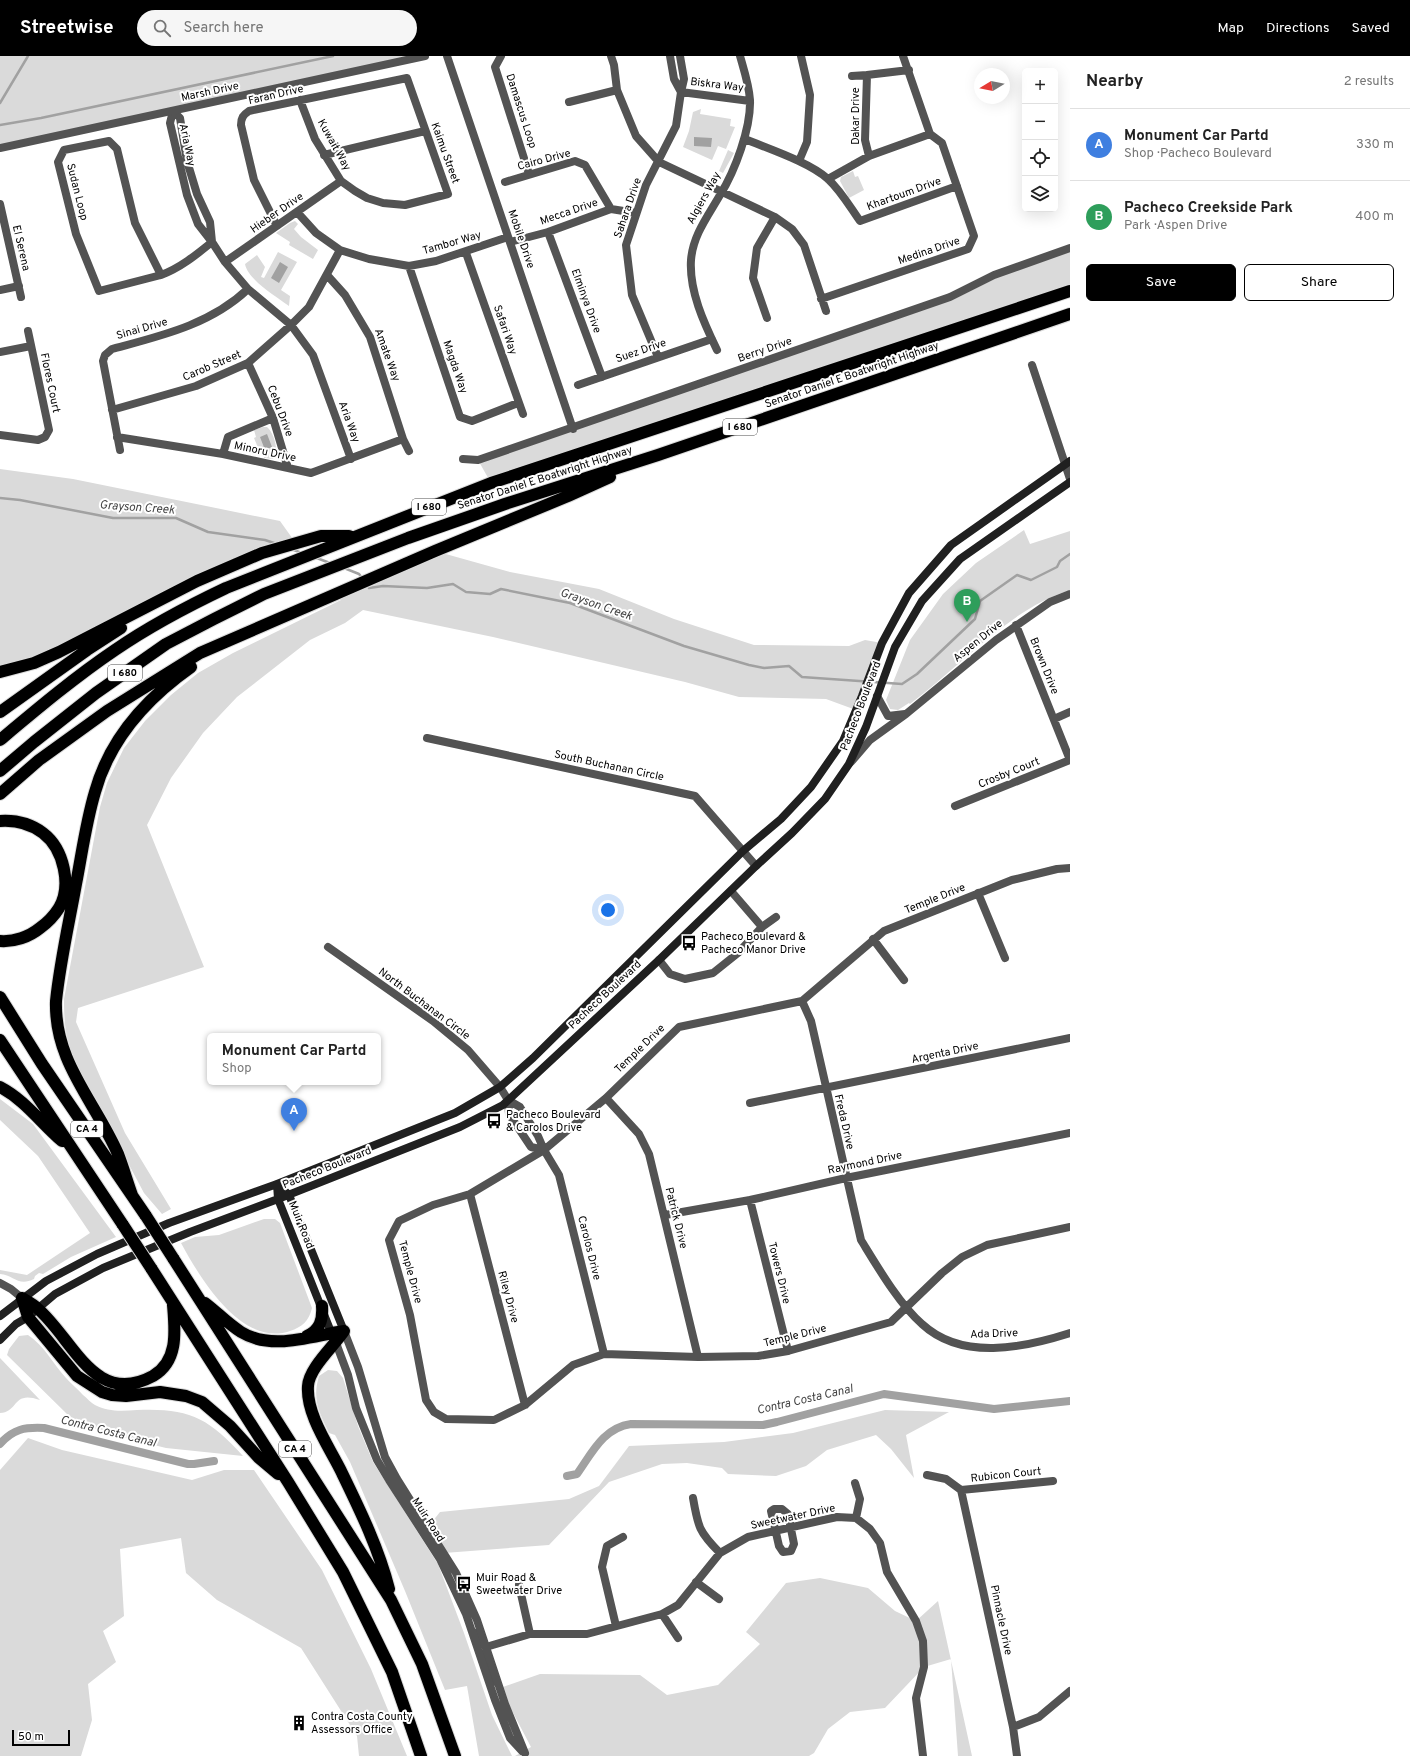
<!DOCTYPE html>
<html lang="en">
<head>
<meta charset="utf-8">
<style>
  :root { --surface:#fff; --page:#f6f6f6; --text:#222; --muted:#767676; --line:#e0e0e0; --accent:#000 }
  body { margin:0; font-family:Overpass,sans-serif; background:var(--page); color:var(--text) }
  .controls { position:absolute; right:12px; top:12px; display:grid; overflow:hidden; border-radius:6px; box-shadow:0 4px 16px #0002 }
  .controls button { width:36px; height:36px; display:grid; place-items:center; padding:0; border:0; border-bottom:1px solid var(--line); background:var(--surface); color:var(--text); font:20px sans-serif }
  .compass { position:absolute; left:974px; top:12px; width:36px; height:36px; border-radius:50%; background:var(--surface); box-shadow:0 4px 16px #0002; rotate:260deg }
  .scale { position:absolute; left:12px; bottom:10px; width:58px; box-sizing:border-box; padding-left:4px; border:2px solid #000; border-top:0; font-size:11px; line-height:14px; white-space:nowrap; color:#000; -webkit-text-stroke:3px #fff; paint-order:stroke }
  .you { position:absolute; left:608px; top:854px; width:14px; height:14px; margin:-10px; border:3px solid #fff; border-radius:50%; background:#1a73e8; box-shadow:0 0 0 6px #1a73e833 }
  .badge { display:grid; place-items:center; width:26px; height:26px; border-radius:50%; background:var(--accent); color:#fff; font-size:13px; font-weight:700 }
  .pin { position:absolute; translate:-50% -33px; filter:drop-shadow(0 1px 2px #0008) }
  .pin::after { content:''; position:absolute; top:21px; width:14px; height:12px; background:inherit; clip-path:polygon(0 0,100% 0,50% 100%) }
  .popup { position:absolute; left:207px; top:977px; width:174px; height:52px; box-sizing:border-box; display:grid; place-content:center; border-radius:6px; background:var(--surface); filter:drop-shadow(0 1px 3px #0005); font-size:13px; white-space:nowrap; color:var(--muted) }
  .popup b { font-size:15px; color:var(--text) }
  .popup::after { content:''; position:absolute; left:50%; top:100%; margin-left:-8px; border:8px solid transparent; border-top-color:var(--surface) }
  .list { margin:0; padding:0; list-style:none }
  h2 { display:flex; justify-content:space-between; align-items:center; height:52px; margin:0; padding:0 16px; font-size:17px }
  h2 small { font-size:13px; font-weight:400; color:var(--muted) }
  .list li { display:grid; grid-template-columns:26px 1fr auto; gap:12px; align-items:center; box-sizing:border-box; height:72px; padding:0 16px; border-top:1px solid var(--line) }
  .list b { display:block; font-size:15px; white-space:nowrap }
  .list p { margin:0; font-size:13px; white-space:nowrap; color:var(--muted) }
  .list em { font-size:13px; font-style:normal; color:var(--muted) }
  .actions { display:flex; gap:8px; padding:12px 16px }
  .actions a { flex:1; padding:9px 0; border:1px solid var(--accent); border-radius:6px; text-align:center; font-size:14px; color:var(--accent) }
  .actions .main { background:var(--accent); color:#fff }
  .icon { flex:none; width:22px; height:22px; fill:none; stroke:currentColor; stroke-width:2; stroke-linecap:round; stroke-linejoin:round }
  .map { position:relative; flex:none; width:1070px; height:1700px; overflow:hidden }
  header { display:flex; align-items:center; gap:24px; box-sizing:border-box; height:56px; padding:0 20px; background:var(--accent); color:#fff }
  header strong { font-size:19px }
  nav { display:flex; gap:22px; margin-inline-start:auto; font-size:14px }
  .search { width:280px; height:36px; background:var(--page); display:flex; align-items:center; gap:10px; box-sizing:border-box; padding:0 14px; border-radius:22px; color:var(--muted); font-size:15px }
  main { display:flex }
  aside { flex:1; background:var(--surface) }
  .map>svg:first-child { display:block }
  .green { fill:#dadada }
  .water { fill:#a1a1a1 }
  .lines { fill:none; stroke-linecap:round; stroke-linejoin:round }
  .stream { stroke:#a1a1a1; stroke-width:2.5 }
  .canal { stroke:#a1a1a1; stroke-width:8 }
  .motorway-casing { stroke:#dbdbdb; stroke-width:14 }
  .minor { stroke:#535353; stroke-width:8 }
  .tertiary { stroke:#535353; stroke-width:8 }
  .secondary { stroke:#202020; stroke-width:8 }
  .motorway { stroke:#000; stroke-width:12 }
  .motorway-bridge-casing { stroke:#dbdbdb; stroke-width:14; stroke-linecap:butt }
  .motorway-bridge { stroke:#000; stroke-width:12 }
  .labels { text-anchor:middle; dominant-baseline:central; stroke-width:4; stroke-linejoin:round; paint-order:stroke }
  .shield { fill:#fff; stroke:#4c4c4c; stroke-width:1 }
  .shield-label { font-size:10px; font-weight:bold; fill:#000 }
  .street-label { font-size:11px; fill:#000; stroke:#fff }
  .poi-label { font-size:11px; fill:#000; stroke:#fff; text-anchor:start }
  .water-label { font-size:12px; font-style:italic; fill:#424242; stroke:#fff }
</style>
</head>
<body>
<header>
<strong>Streetwise</strong>
<div class="search"><svg class="icon" aria-label="search" viewBox="0 0 24 24"><circle cx="10" cy="10" r="6"/><path d="M15 15l6 6"/></svg>Search here</div>
<nav><a>Map</a><a>Directions</a><a>Saved</a></nav>
</header>
<main>
<div class="map">
<svg width="1070" height="1700" viewBox="0 0 1070 1700">
  <rect width="100%" height="100%" fill="#fff"/>
  <path class="green" d="M0 0H425L0 92Z
    M701 53 700 58 731 63 730 70 735 71 726 93 718 90 712 104 683 91 689 75 693 56Z
    M728 94 734 97 723 117 719 115Z
    M853 115 855 121 858 120 864 134 849 142 840 125 841 121Z
    M295 165 298 168 294 173 301 181 318 194 313 203 289 189 290 186 276 177 290 167Z
    M1070 192V235L491 427 478 404 837 281Z
    M278 196 297 206 281 234 290 240 289 250C276 240 248 224 245 208L257 199 265 211 261 221 264 222Z
    M263 371H267C274 377 280 396 273 403L264 402 265 398 259 394 254 382 256 381 254 374Z
    M0 413 73 423 280 465 295 486 262 497 59 596 0 616Z
    M1024 474 1030 488 1070 475V534C1009 553 960 611 910 648L909 647 898 654 890 653 886 644 910 584 943 538 976 507Z
    M435 495 510 516 599 533 674 563 754 589 849 590 865 584 882 587 856 654 826 643 739 641 685 626 493 581 363 554 345 567 310 584 237 641 203 677 171 722 147 769 204 911 78 952 76 966 125 1077 171 1153 162 1158 144 1137 77 1011C66 985 64 971 64 943L100 751 107 727 124 692 145 665 171 639 198 617 233 597 341 544 333 540Z
    M0 1043 33 1068 116 1181 71 1201 43 1218 39 1217 35 1220 34 1223C18 1231 14 1219 0 1218V1214L27 1219 90 1177 38 1100 0 1064Z
    M264 1163H275L280 1167 312 1252C309 1265 302 1271 290 1275 242 1292 200 1222 181 1187L195 1181 219 1179Z
    M28 1279C45 1290 53 1308 66 1322 71 1328 78 1333 83 1339 87 1342 91 1347 95 1349 108 1356 122 1355 137 1354 188 1352 208 1361 243 1400L166 1392 122 1381 87 1370 69 1360 7 1299 9 1293 19 1280Z
    M0 1302 40 1344C12 1334 19 1356 0 1357Z
    M328 1314 337 1315 343 1322 358 1370 373 1406 438 1508 464 1577 492 1659 512 1700H479L467 1630 445 1634 405 1535 350 1406 335 1379 329 1377C319 1356 312 1343 319 1320Z
    M885 1354 949 1356 906 1379 914 1422 891 1393 876 1379 827 1394 806 1410 776 1420 728 1418 722 1412 687 1407 662 1408 609 1426 549 1489 444 1497 428 1471 440 1456 569 1443 599 1430 629 1390 724 1386 793 1377Z
    M28 1382 62 1394 192 1424 224 1414H254L322 1514 371 1613 407 1700H359L357 1680 301 1592 217 1544 186 1517 181 1482 120 1493 124 1560 103 1575 116 1606 88 1628 92 1664 81 1700H0V1414Z
    M820 1522 868 1532 895 1555 916 1565 938 1545 972 1700H958L951 1603 924 1611 885 1652 850 1656 828 1673 814 1697 809 1700H515L531 1691 500 1632 540 1618 640 1619 667 1639 718 1629 760 1588 746 1576 786 1527Z"/>
  <path class="water" d="M694 81 712 82 711 91 694 90Z
    M280 206 288 211 279 227 271 222Z
    M267 378 272 391 265 394 260 381Z"/>
  <g class="lines">
    <path class="stream" d="M0 47 28 0
      M0 69 41 62 333 0
      M0 442 20 444 113 462H176L208 476 265 484 277 488
      M291 493 302 497
      M314 501 330 507
      M344 512 359 518 363 523
      M367 529 369 532 383 530 427 532 453 528 466 536 490 538 501 533 570 547 684 590 749 609 764 612 789 610 802 621 902 628 917 618 975 563 980 545 1017 519 1031 524 1057 511 1060 505 1070 498"/>
    <path class="canal" d="M0 1388C13 1373 25 1371 44 1372L188 1408H194L214 1405
      M567 1420 577 1418C592 1397 603 1372 631 1368L763 1369 777 1366 884 1338 994 1353 1070 1345"/>
    <g class="motorway-casing">
      <path id="motorway" d="M0 616 34 607 59 596 197 525 262 497 321 480H349
        M0 656 87 594 121 572
        M0 684C37 653 75 621 115 594 150 570 188 550 226 532L491 427 1070 235
        M0 715 34 686 96 637 166 588 214 563 264 538 408 482 505 448 658 399 1070 258
        M0 738 39 704 107 655 200 597 435 495 568 440 610 421
        M0 765C15 764 31 768 43 777 64 793 72 830 59 852 54 860 47 867 40 872 29 881 14 886 0 885
        M0 941 42 1008 146 1160
        M0 984 123 1169
        M0 1031C25 1044 41 1067 62 1085
        M132 1139C127 1125 123 1111 118 1098 95 1045 54 1006 56 945 60 906 69 867 76 828 82 797 86 766 95 736 110 682 147 642 191 611
        M173 1202 391 1544 422 1608 455 1700
        M151 1212 288 1426 343 1516 392 1616 421 1700
        M22 1242 28 1261 77 1320 102 1336 112 1339 126 1340 160 1336 186 1340 202 1346 230 1370 259 1402 278 1418
        M22 1242C27 1245 33 1248 37 1252 73 1282 94 1352 153 1320 179 1305 175 1274 173 1249
        M205 1247C217 1256 228 1268 241 1276 272 1295 311 1280 344 1275
        M344 1275C334 1290 309 1312 308 1330 306 1359 330 1392 342 1417 360 1454 379 1493 389 1533
        M307 1280C320 1274 323 1264 322 1250"/>
    </g>
    <path class="minor" d="M447 0 573 373
      M501 0 495 11 529 118
      M611 0 614 9 617 34 636 80 659 106 775 161 792 173 804 189 826 255
      M670 0 674 23 681 36 684 23 680 0
      M903 0 930 78
      M852 20 867 19
      M569 46 617 34
      M173 55 180 62 187 105 197 138 210 166 212 186 198 168 187 139 170 67Z
      M745 83C769 93 809 106 828 123 841 135 850 151 860 165L957 130
      M109 85 117 93 135 167 161 219 99 235 76 178 58 106 64 94Z
      M324 99 425 75
      M869 100 865 84 867 19 909 14
      M799 105 807 86 810 39 801 0
      M828 123 869 100 930 78
      M505 126 575 105 585 109 611 153
      M0 148 21 241
      M297 156 316 177 340 194 369 203 409 210 436 205 508 181
      M277 170 254 124 241 69C241 62 243 59 249 55L407 22 448 138 405 149 383 147 367 142 355 135 341 125 315 83 300 44
      M548 176 602 321
      M510 186 548 176 611 153 636 157
      M466 197 523 358
      M225 206 341 125
      M409 210 460 361 472 365 518 347
      M161 219C180 212 196 199 212 186L225 206 248 233 291 269 313 299 351 403
      M327 219 345 239 370 281 403 383 409 395
      M0 234 19 230
      M821 243 968 193 974 180 942 87 930 78
      M767 262 753 222 757 192 775 161
      M717 294C704 267 689 235 691 204 693 179 708 160 720 139 735 115 751 72 750 44 749 29 744 14 740 0
      M0 296 31 290
      M658 301 632 239 626 189 646 129 676 70 681 36 750 45
      M248 307 273 362 288 412
      M1032 309 1070 423
      M578 329 712 283
      M112 354 196 330 248 307 291 269 309 251 340 194
      M0 379 38 384 45 381 49 374 28 275
      M117 381 223 398 311 417 403 383
      M120 394 103 305 105 299 112 293C160 280 210 269 248 233
      M223 398 228 381 273 362
      M463 403 478 404 950 241 994 219 1070 192
      M877 640 888 660 905 658
      M1054 663 1070 656
      M427 682 695 740 756 810
      M851 706 870 684 906 658 996 584 1050 546 1070 538
      M955 750 1070 704 1016 569
      M1070 812 1057 813 1012 824 884 875 802 945 679 971 606 1042 544 1094 470 1138 433 1149 399 1165 389 1184 410 1259 426 1344 434 1356 446 1363 494 1364 525 1349 573 1309 604 1298 698 1301 758 1300 788 1295 891 1266 942 1217 962 1201 987 1189 1070 1171
      M731 835 762 871
      M978 837 1005 902
      M873 883 904 924
      M328 891 433 965 468 994 500 1031 508 1044 509 1058 531 1091 544 1094 538 1080 520 1051 508 1044
      M659 904 670 918 685 923 713 917 738 897 762 871 776 861
      M802 945 811 965 861 1184C877 1210 899 1248 922 1268 962 1305 1023 1292 1070 1277
      M606 1042 639 1078 649 1098 698 1301
      M750 1047 1070 982
      M544 1094 559 1119 604 1298
      M470 1138 525 1349
      M750 1144 788 1295
      M665 1159 750 1144 846 1122 1070 1077
      M927 1419 946 1423 961 1434
      M855 1427 860 1443 856 1462
      M961 1434 1013 1671 1017 1700
      M961 1434 1053 1425
      M693 1442C698 1471 699 1476 720 1497
      M774 1453H782L788 1458 794 1488 791 1495 783 1496 779 1490 771 1455Z
      M696 1526 719 1543
      M519 1529 530 1578
      M662 1558 678 1582
      M616 1570 602 1511 607 1490 623 1481
      M475 1577 479 1586 486 1591V1603L493 1626
      M486 1591 530 1578H587L662 1558 678 1549 720 1497 748 1481 837 1461 856 1462 870 1473 880 1487 887 1516 916 1565 923 1585 924 1611 916 1642 923 1700
      M1013 1671 1039 1661 1070 1635"/>
    <path class="tertiary" d="M0 92 425 0
      M0 1227 11 1233 22 1242
      M344 1275 358 1311 385 1401 397 1423 456 1517 477 1564 505 1648 525 1697
      M336 1287 348 1319 356 1352 377 1404 389 1424 440 1503 466 1558 495 1644 510 1682 522 1695"/>
    <path class="secondary" d="M277 1128 278 1143 333 1281
      M277 1128 289 1139 344 1275
      M0 1260 46 1225 97 1198 169 1167 277 1128 455 1057 500 1031 533 1002 743 795 781 763 811 731 843 685 862 640 882 587 909 537 951 489 1070 405
      M0 1284 16 1268 28 1261 55 1238 103 1212 190 1176 278 1143 460 1071 503 1049 659 904 756 810 792 777 825 743 849 708 866 671 895 591 922 545 960 503 1070 426"/>
    <use href="#motorway" class="motorway"/>
    <g class="motorway-bridge-casing">
      <path id="motorway-bridge" d="M146 1160 173 1202
        M123 1169 151 1212"/>
    </g>
    <use href="#motorway-bridge" class="motorway-bridge"/>
  </g>
  <defs>
    <g id="bus-bare" transform="scale(1.2)"><path d="M-5-6H5V4H4V6H2V4H-2V6H-4V4H-5ZM-3.5-4V0h7V-4ZM-3.5 1.2v1.5H-2V1.2ZM2 1.2v1.5H3.5V1.2Z" fill="#000" stroke="#fff" stroke-width="2.5" paint-order="stroke"/></g>
    <g id="building-bare" transform="scale(1.2)"><path d="M-4-6H4V6H1V3H-1V6H-4ZM-2.5-4.3h1.7v1.8h-1.7ZM.8-4.3h1.7v1.8H.8ZM-2.5-1h1.7V.8h-1.7ZM.8-1h1.7V.8H.8Z" fill="#000" stroke="#fff" stroke-width="2.5" paint-order="stroke"/></g>
  </defs>
  <g fill-rule="evenodd">
    <use href="#bus-bare" x="689" y="887"/>
    <use href="#bus-bare" x="494" y="1065"/>
    <use href="#bus-bare" x="464" y="1528"/>
    <use href="#building-bare" x="299" y="1667"/>
  </g>
  <g class="labels">
    <g class="shield">
      <rect x="723" y="363" width="34" height="16" rx="3"/>
      <rect x="412" y="443" width="34" height="16" rx="3"/>
      <rect x="108" y="609" width="34" height="16" rx="3"/>
      <rect x="71" y="1065" width="32" height="16" rx="3"/>
      <rect x="279" y="1385" width="32" height="16" rx="3"/>
    </g>
    <g class="shield-label">
      <text x="740" y="371">I 680</text>
      <text x="429" y="451">I 680</text>
      <text x="125" y="617">I 680</text>
      <text x="87" y="1073">CA 4</text>
      <text x="295" y="1393">CA 4</text>
    </g>
    <g class="street-label">
      <text transform="translate(717 29) rotate(7)">Biskra Way</text>
      <text transform="translate(210 36) rotate(-12)">Marsh Drive</text>
      <text transform="translate(276 39) rotate(-13)">Faran Drive</text>
      <text transform="translate(521 55) rotate(72)">Damascus Loop</text>
      <text transform="translate(856 60) rotate(-90)">Dakar Drive</text>
      <text transform="translate(187 89) rotate(78)">Aria Way</text>
      <text transform="translate(334 89) rotate(61)">Kuwait Way</text>
      <text transform="translate(445 97) rotate(70)">Kaimu Street</text>
      <text transform="translate(544 104) rotate(-15)">Cairo Drive</text>
      <text transform="translate(77 136) rotate(76)">Sudan Loop</text>
      <text transform="translate(904 138) rotate(-20)">Khartoum Drive</text>
      <text transform="translate(704 142) rotate(-61)">Algiers Way</text>
      <text transform="translate(628 152) rotate(-71)">Sahara Drive</text>
      <text transform="translate(569 156) rotate(-19)">Mecca Drive</text>
      <text transform="translate(277 157) rotate(-35)">Hieber Drive</text>
      <text transform="translate(521 183) rotate(71)">Mobile Drive</text>
      <text transform="translate(452 187) rotate(-16)">Tambor Way</text>
      <text transform="translate(21 192) rotate(77)">El Serena</text>
      <text transform="translate(929 195) rotate(-19)">Medina Drive</text>
      <text transform="translate(586 245) rotate(70)">Elminya Drive</text>
      <text transform="translate(142 273) rotate(-16)">Sinai Drive</text>
      <text transform="translate(505 274) rotate(71)">Safari Way</text>
      <text transform="translate(765 294) rotate(-19)">Berry Drive</text>
      <text transform="translate(641 295) rotate(-19)">Suez Drive</text>
      <text transform="translate(387 299) rotate(70)">Amate Way</text>
      <text transform="translate(212 310) rotate(-23)">Carob Street</text>
      <text transform="translate(455 311) rotate(71)">Magda Way</text>
      <text transform="translate(852 319) rotate(-19)">Senator Daniel E Boatwright Highway</text>
      <text transform="translate(50 327) rotate(78)">Flores Court</text>
      <text transform="translate(280 355) rotate(69)">Cebu Drive</text>
      <text transform="translate(349 366) rotate(70)">Aria Way</text>
      <text transform="translate(265 396) rotate(12)">Minoru Drive</text>
      <text transform="translate(545 422) rotate(-18)">Senator Daniel E Boatwright Highway</text>
      <text transform="translate(978 585) rotate(-39)">Aspen Drive</text>
      <text transform="translate(1044 610) rotate(68)">Brown Drive</text>
      <text transform="translate(861 650) rotate(-69)">Pacheco Boulevard</text>
      <text transform="translate(609 710) rotate(12)">South Buchanan Circle</text>
      <text transform="translate(1009 717) rotate(-22)">Crosby Court</text>
      <text transform="translate(935 843) rotate(-22)">Temple Drive</text>
      <text transform="translate(605 939) rotate(-43)">Pacheco Boulevard</text>
      <text transform="translate(424 948) rotate(37)">North Buchanan Circle</text>
      <text transform="translate(640 993) rotate(-44)">Temple Drive</text>
      <text transform="translate(945 997) rotate(-12)">Argenta Drive</text>
      <text transform="translate(844 1066) rotate(77)">Freda Drive</text>
      <text transform="translate(865 1107) rotate(-12)">Raymond Drive</text>
      <text transform="translate(327 1112) rotate(-22)">Pacheco Boulevard</text>
      <text transform="translate(676 1162) rotate(76)">Patrick Drive</text>
      <text transform="translate(301 1169) rotate(68)">Muir Road</text>
      <text transform="translate(589 1192) rotate(76)">Carolos Drive</text>
      <text transform="translate(410 1216) rotate(75)">Temple Drive</text>
      <text transform="translate(779 1217) rotate(76)">Towers Drive</text>
      <text transform="translate(508 1241) rotate(75)">Riley Drive</text>
      <text transform="translate(994 1278) rotate(-2)">Ada Drive</text>
      <text transform="translate(795 1280) rotate(-14)">Temple Drive</text>
      <text transform="translate(1006 1419) rotate(-6)">Rubicon Court</text>
      <text transform="translate(793 1461) rotate(-12)">Sweetwater Drive</text>
      <text transform="translate(428 1464) rotate(57)">Muir Road</text>
      <text transform="translate(1001 1564) rotate(78)">Pinnacle Drive</text>
    </g>
    <g class="poi-label">
      <text x="701" y="881">Pacheco Boulevard &amp;<tspan x="701" dy="13">Pacheco Manor Drive</tspan></text>
      <text x="506" y="1059">Pacheco Boulevard<tspan x="506" dy="13">&amp; Carolos Drive</tspan></text>
      <text x="476" y="1522">Muir Road &amp;<tspan x="476" dy="13">Sweetwater Drive</tspan></text>
      <text x="311" y="1661">Contra Costa County<tspan x="311" dy="13">Assessors Office</tspan></text>
    </g>
    <g class="water-label">
      <text transform="translate(137 452) rotate(4)">Grayson Creek</text>
      <text transform="translate(596 549) rotate(19)">Grayson Creek</text>
      <text transform="translate(805 1344) rotate(-13)">Contra Costa Canal</text>
      <text transform="translate(108 1376) rotate(14)">Contra Costa Canal</text>
    </g>
  </g>
</svg>
<div class="controls">
<button>+</button>
<button>−</button>
<button><svg class="icon" aria-label="locate" viewBox="0 0 24 24"><circle cx="12" cy="12" r="6"/><path d="M12 2v4M12 18v4M2 12h4M18 12h4"/></svg></button>
<button><svg class="icon" aria-label="layers" viewBox="0 0 24 24"><path d="M12 4l9 5-9 5-9-5zM3 14l9 5 9-5"/></svg></button>
</div>
<svg class="compass" viewBox="-18 -18 36 36"><path d="M0-13l5 13h-10z" fill="#e53935"/><path d="M0 13l5-13h-10z" fill="#767676"/></svg>
<div class="scale">50 m</div>
<div class="you"></div>
<div class="pin badge" style="left:294px;top:1075px;background:#3f7fe0">A</div>
<div class="popup"><b>Monument Car Partd</b>Shop</div>
<div class="pin badge" style="left:967px;top:566px;background:#2e9e5b">B</div>
</div>
<aside>
<h2>Nearby<small>2 results</small></h2>
<ul class="list">
<li><span class="badge" style="background:#3f7fe0">A</span><div><b>Monument Car Partd</b><p>Shop · Pacheco Boulevard</p></div><em>330 m</em></li>
<li><span class="badge" style="background:#2e9e5b">B</span><div><b>Pacheco Creekside Park</b><p>Park · Aspen Drive</p></div><em>400 m</em></li>
</ul>
<div class="actions"><a class="main">Save</a><a>Share</a></div>
</aside>
</main>
</body>
</html>
